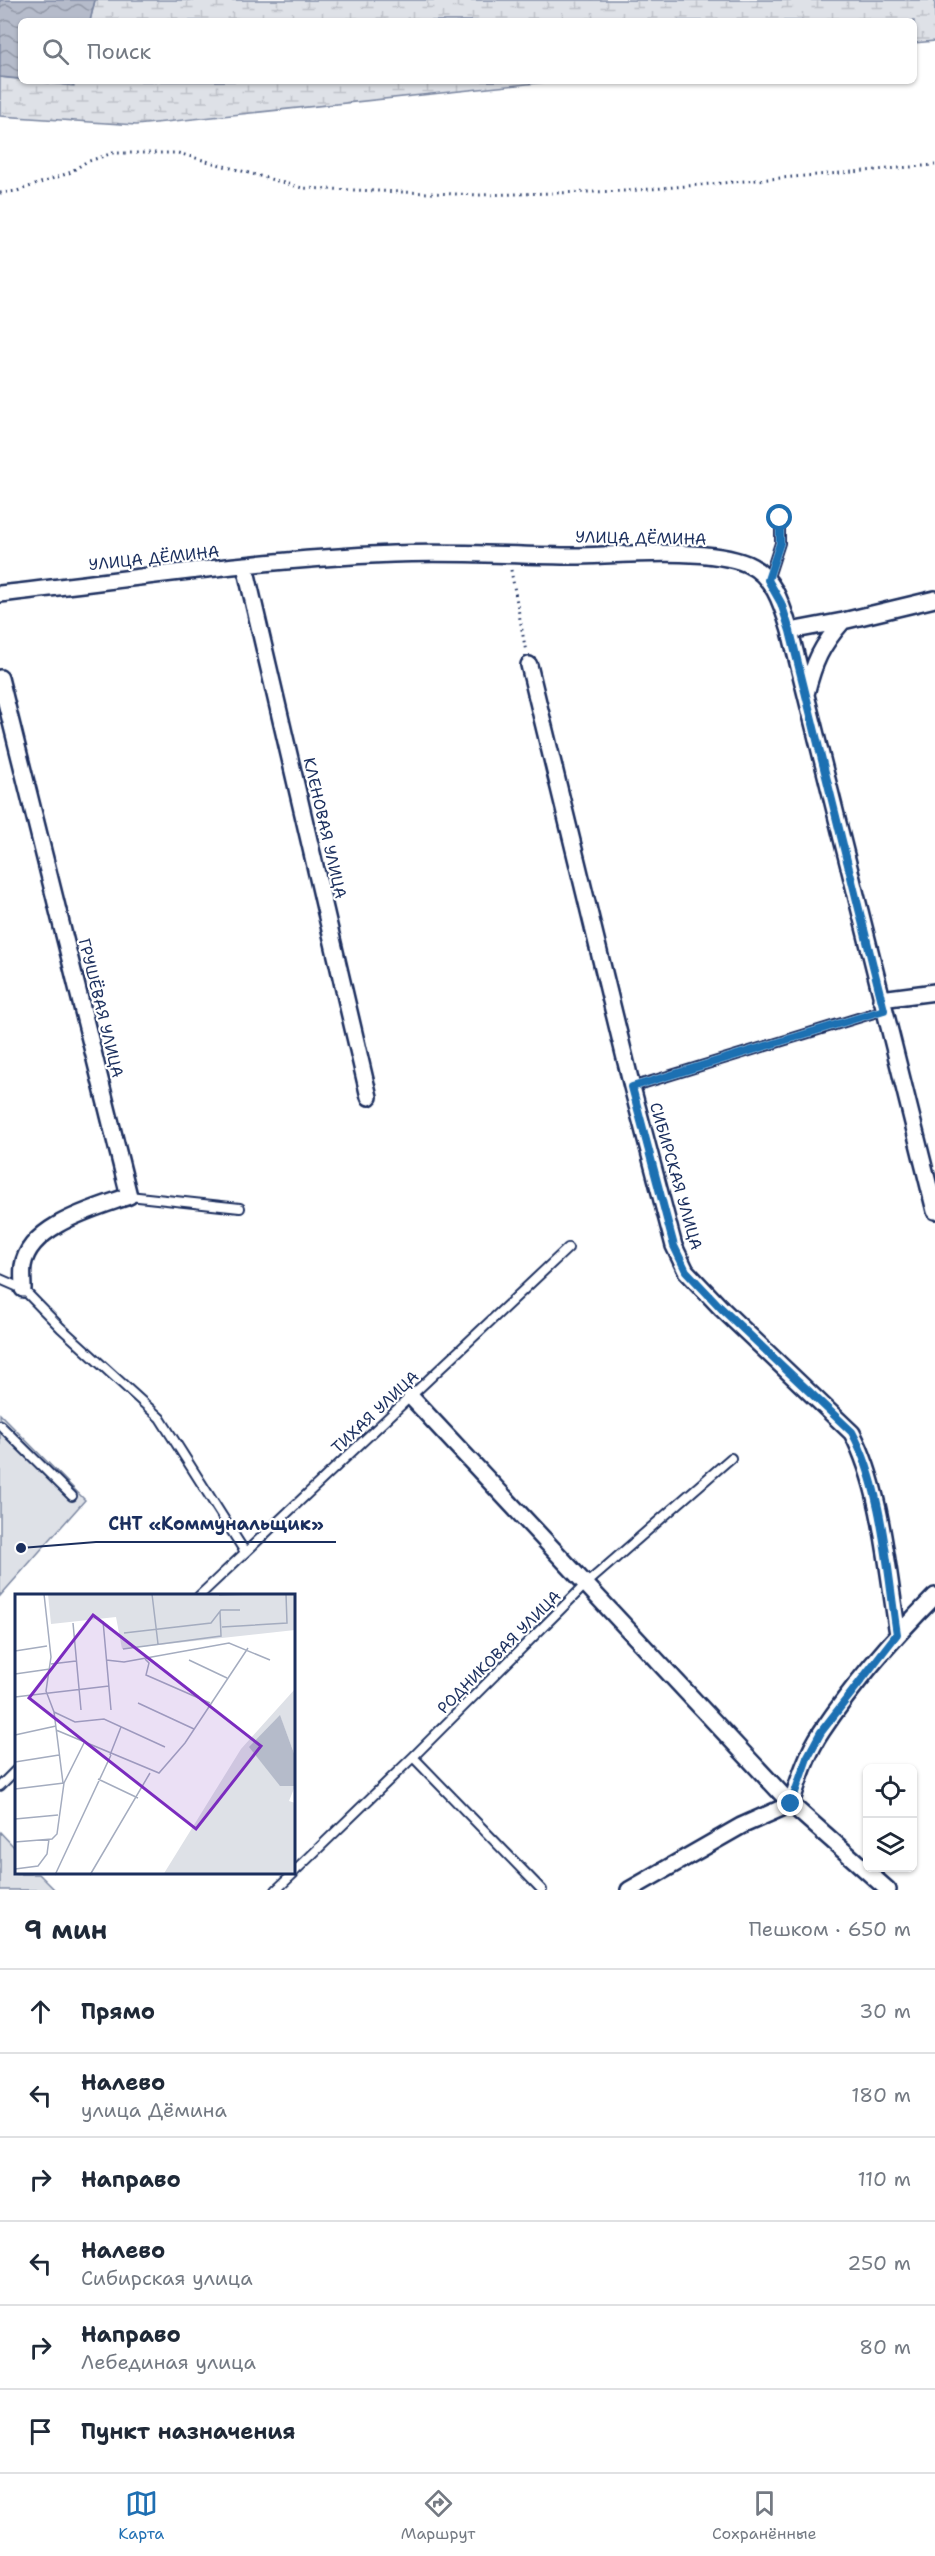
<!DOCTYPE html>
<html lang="ru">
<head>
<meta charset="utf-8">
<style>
  :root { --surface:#fff; --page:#f6f6f7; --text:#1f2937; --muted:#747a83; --line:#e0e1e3; --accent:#1f6fb2 }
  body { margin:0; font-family:"Shantell Sans",sans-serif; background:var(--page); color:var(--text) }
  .controls { position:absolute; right:18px; bottom:18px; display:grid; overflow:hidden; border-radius:9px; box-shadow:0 2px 4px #0004 }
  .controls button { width:54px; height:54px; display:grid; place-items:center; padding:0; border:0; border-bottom:2px solid var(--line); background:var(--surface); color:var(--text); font:30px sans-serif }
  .stop { position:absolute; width:18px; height:18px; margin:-14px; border:4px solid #1f6fb2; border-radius:50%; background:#fff }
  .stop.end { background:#1f6fb2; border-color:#fff; box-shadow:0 2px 6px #0008 }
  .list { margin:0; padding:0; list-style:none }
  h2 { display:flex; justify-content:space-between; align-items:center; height:78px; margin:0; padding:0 24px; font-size:26px }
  h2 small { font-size:20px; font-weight:400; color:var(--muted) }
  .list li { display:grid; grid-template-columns:39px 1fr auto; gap:18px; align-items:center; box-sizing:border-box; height:84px; padding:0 24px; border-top:2px solid var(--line) }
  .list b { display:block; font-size:22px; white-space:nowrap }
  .list p { margin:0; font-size:20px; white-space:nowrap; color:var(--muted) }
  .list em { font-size:20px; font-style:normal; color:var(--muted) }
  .icon { flex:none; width:33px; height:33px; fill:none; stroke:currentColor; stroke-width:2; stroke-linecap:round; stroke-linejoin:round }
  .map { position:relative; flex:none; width:935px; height:1890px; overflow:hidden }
  .search { position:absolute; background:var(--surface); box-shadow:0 2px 4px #0004; left:18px; right:18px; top:18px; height:66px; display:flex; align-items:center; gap:15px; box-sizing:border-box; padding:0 21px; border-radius:9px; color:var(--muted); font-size:22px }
  .sheet { height:582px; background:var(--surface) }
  nav { display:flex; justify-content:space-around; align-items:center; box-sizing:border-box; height:84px; border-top:2px solid var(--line); background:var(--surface); font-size:16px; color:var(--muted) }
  nav a { display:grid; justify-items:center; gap:3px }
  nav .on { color:var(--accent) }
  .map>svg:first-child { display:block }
  .wetland { fill:url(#wetland-marsh); stroke:#7c88a2; stroke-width:1.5 }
  .garden { fill:#dee1e7; stroke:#7c88a2; stroke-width:1.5 }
  .water { fill:url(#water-waves); stroke:#77839f; stroke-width:1.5 }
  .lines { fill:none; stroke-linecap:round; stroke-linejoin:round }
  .lane-casing { stroke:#1b2f5e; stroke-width:12 }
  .street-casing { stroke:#1b2f5e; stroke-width:20 }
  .path { stroke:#1b2f5e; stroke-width:3; stroke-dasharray:1.5 4.5; stroke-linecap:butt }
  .lane { stroke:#fff; stroke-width:8 }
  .street { stroke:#fff; stroke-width:15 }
  .route { stroke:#1f6fb2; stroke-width:8 }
  .labels { text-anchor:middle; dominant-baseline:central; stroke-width:4.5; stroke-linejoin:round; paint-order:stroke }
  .street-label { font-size:16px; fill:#1b2f5e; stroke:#fff }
  .inset-road { fill:none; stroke:#a4acbf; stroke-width:1.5 }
  .view { fill:#7b2cbf; fill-opacity:0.15; stroke:#7b2cbf; stroke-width:3 }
  .inset-edge { fill:none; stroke:#1b2f5e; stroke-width:3 }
  .leader { fill:none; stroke:#1b2f5e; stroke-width:2 }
  .callout-dot { fill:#1b2f5e; stroke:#fff; stroke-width:2 }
  .callout-label { font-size:18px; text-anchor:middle; font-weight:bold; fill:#1b2f5e; stroke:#fff; stroke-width:4.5; stroke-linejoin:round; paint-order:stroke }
</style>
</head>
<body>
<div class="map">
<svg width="935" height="1890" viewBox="0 0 935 1890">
  <defs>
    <pattern id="wetland-marsh" width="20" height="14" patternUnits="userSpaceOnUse" patternTransform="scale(1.5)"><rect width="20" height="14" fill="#dee1e7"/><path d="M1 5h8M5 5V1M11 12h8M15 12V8" fill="none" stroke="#bec1c9"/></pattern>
    <pattern id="water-waves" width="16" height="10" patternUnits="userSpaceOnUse" patternTransform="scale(1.5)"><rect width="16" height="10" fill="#b5bbca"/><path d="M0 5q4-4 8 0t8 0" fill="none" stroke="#9298a7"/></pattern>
  </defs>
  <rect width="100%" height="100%" fill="#fff"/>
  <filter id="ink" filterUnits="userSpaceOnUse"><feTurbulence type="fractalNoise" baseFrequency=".0167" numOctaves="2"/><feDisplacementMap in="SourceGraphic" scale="12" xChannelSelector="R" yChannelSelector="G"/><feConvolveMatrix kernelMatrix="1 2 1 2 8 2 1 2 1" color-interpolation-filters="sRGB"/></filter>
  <g filter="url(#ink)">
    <path class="wetland" d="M95 0H935V41L914 43V21H90Z
      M0 77 74 86 76 81H556L136 125 0 116Z"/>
    <path class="garden" d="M0 1414 85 1500 0 1596Z
      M0 1832 16 1849V1874H39L55 1890H0Z"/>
    <path class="water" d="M0 0H95L90 21H21V79L0 77Z"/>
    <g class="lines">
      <g class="lane-casing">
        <path id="lane" d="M768 580 780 543V518
          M632 1087 884 1010
          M129 1196 240 1208
          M0 1279 23 1289 61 1328 160 1418 245 1552
          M0 1425 72 1496
          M199 1596 568 1248
          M413 1757 542 1890
          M0 1786 16 1770
          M294 1872 413 1757 586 1584 731 1458
          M276 1890 293 1874"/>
      </g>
      <g class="street-casing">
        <path id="street" d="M245 566 369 1097
          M0 594C131 579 262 559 393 554 454 551 515 556 575 556 621 555 707 547 747 564 774 576 782 605 790 631L935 1211
          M790 631 843 621 935 599
          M529 665 632 1087 674 1246 686 1271 722 1309 852 1433C882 1490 887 1569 898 1634
          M0 678 129 1196C96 1208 29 1225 23 1266 22 1273 23 1282 23 1289
          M806 694C814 662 821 646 843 621
          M881 999 935 992
          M411 1397 791 1804 888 1890
          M629 1890 741 1826 791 1804C799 1779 807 1753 822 1731 854 1683 894 1637 935 1596"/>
      </g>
      <path class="path" d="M0 193 17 191 69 173 86 162 113 153H178L302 188 480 195 627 191 935 165
        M511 570 526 652"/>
      <use href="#lane" class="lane"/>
      <use href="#street" class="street"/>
    </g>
  </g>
  <g class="lines" filter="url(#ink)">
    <path class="route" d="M780 518V543L768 580 781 603 790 631 884 1010 632 1087 674 1246 686 1271 722 1309 852 1432C883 1490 887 1569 897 1634L821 1732 807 1758 791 1804"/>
  </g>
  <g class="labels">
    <g class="street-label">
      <text transform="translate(641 538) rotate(1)">УЛИЦА ДЁМИНА</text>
      <text transform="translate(154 558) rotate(-6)">УЛИЦА ДЁМИНА</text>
      <text transform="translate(325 828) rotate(77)">КЛЕНОВАЯ УЛИЦА</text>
      <text transform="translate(101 1008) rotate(76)">ГРУШЁВАЯ УЛИЦА</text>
      <text transform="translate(676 1176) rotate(74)">СИБИРСКАЯ УЛИЦА</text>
      <text transform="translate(375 1412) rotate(-43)">ТИХАЯ УЛИЦА</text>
      <text transform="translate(499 1652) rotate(-45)">РОДНИКОВАЯ УЛИЦА</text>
    </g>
  </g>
  <g transform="translate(15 1594)">
    <rect width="280" height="280" fill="#fff"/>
    <path d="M280 95V162L265 122V192H280L274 207 280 209V280L148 281 226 155Z" fill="#dee1e7"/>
    <path d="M33 0H280V36L107 55 101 23 36 30Z" fill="#dee1e7"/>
    <path d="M265 121 280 162V192H265L234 153Z" fill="#b5bbca"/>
    <path class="inset-road" d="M29 0 36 63 31 97 39 118 48 189M137 0 143 50M204 1 236 0M88 27 96 116M58 29 66 116M207 33 272 29 271 0M109 39 196 29 206 16H225M108 55 206 42 205 18M0 57 32 52M130 65 134 69 131 81 195 109M91 66 109 68 214 49 255 66M174 66 212 84M36 70 61 67M0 80 35 75M0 103 94 92M123 109 179 135M39 118 60 128 89 125 150 153M41 136 144 179 170 149 233 54M0 141 41 132M95 161 106 133M0 168 44 161M83 185 123 204M0 195 49 189M0 225 43 221M0 248 37 245 42 240 49 189 69 149M0 275 23 272 32 260 34 245M40 281 96 161M75 281 135 179"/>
    <path class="view" d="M78 21 246 152 181 235 14 104Z"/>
    <rect width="280" height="280" class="inset-edge"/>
  </g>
  <path class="leader" d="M21 1548L96 1542H336"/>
  <circle class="callout-dot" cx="21" cy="1548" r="6"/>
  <g class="callout-label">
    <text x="216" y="1530">СНТ «Коммунальщик»</text>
  </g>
</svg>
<div class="controls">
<button><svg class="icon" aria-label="locate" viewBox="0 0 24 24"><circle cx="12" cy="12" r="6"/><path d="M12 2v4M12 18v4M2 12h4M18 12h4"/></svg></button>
<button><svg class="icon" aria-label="layers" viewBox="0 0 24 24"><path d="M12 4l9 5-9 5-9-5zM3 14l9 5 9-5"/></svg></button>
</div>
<div class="stop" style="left:780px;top:518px"></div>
<div class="stop end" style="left:791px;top:1804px"></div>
<div class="search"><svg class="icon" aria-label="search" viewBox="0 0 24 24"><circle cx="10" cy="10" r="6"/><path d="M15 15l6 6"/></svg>Поиск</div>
</div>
<section class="sheet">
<h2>9 мин<small>Пешком · 650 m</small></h2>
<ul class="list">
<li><svg class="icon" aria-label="ahead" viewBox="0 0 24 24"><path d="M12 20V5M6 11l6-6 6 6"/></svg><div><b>Прямо</b></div><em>30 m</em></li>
<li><svg class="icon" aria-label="left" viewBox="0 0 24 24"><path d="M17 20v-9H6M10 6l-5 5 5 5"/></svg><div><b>Налево</b><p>улица Дёмина</p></div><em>180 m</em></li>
<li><svg class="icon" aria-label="right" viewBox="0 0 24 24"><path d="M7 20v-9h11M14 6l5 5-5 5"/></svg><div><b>Направо</b></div><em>110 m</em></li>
<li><svg class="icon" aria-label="left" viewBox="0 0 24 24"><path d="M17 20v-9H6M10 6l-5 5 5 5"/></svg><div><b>Налево</b><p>Сибирская улица</p></div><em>250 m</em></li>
<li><svg class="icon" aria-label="right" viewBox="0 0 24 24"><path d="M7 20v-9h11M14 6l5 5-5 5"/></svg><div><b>Направо</b><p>Лебединая улица</p></div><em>80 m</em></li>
<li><svg class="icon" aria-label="arrive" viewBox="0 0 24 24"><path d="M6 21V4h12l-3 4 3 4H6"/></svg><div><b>Пункт назначения</b></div></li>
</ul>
</section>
<nav>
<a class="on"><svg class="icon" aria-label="map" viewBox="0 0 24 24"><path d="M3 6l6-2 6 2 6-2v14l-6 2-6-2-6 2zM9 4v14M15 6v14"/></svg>Карта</a>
<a><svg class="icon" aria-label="directions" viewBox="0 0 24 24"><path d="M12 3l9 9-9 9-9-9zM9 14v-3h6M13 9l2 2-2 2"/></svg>Маршрут</a>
<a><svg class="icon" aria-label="saved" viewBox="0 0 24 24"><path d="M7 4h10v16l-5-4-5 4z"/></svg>Сохранённые</a>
</nav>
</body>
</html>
